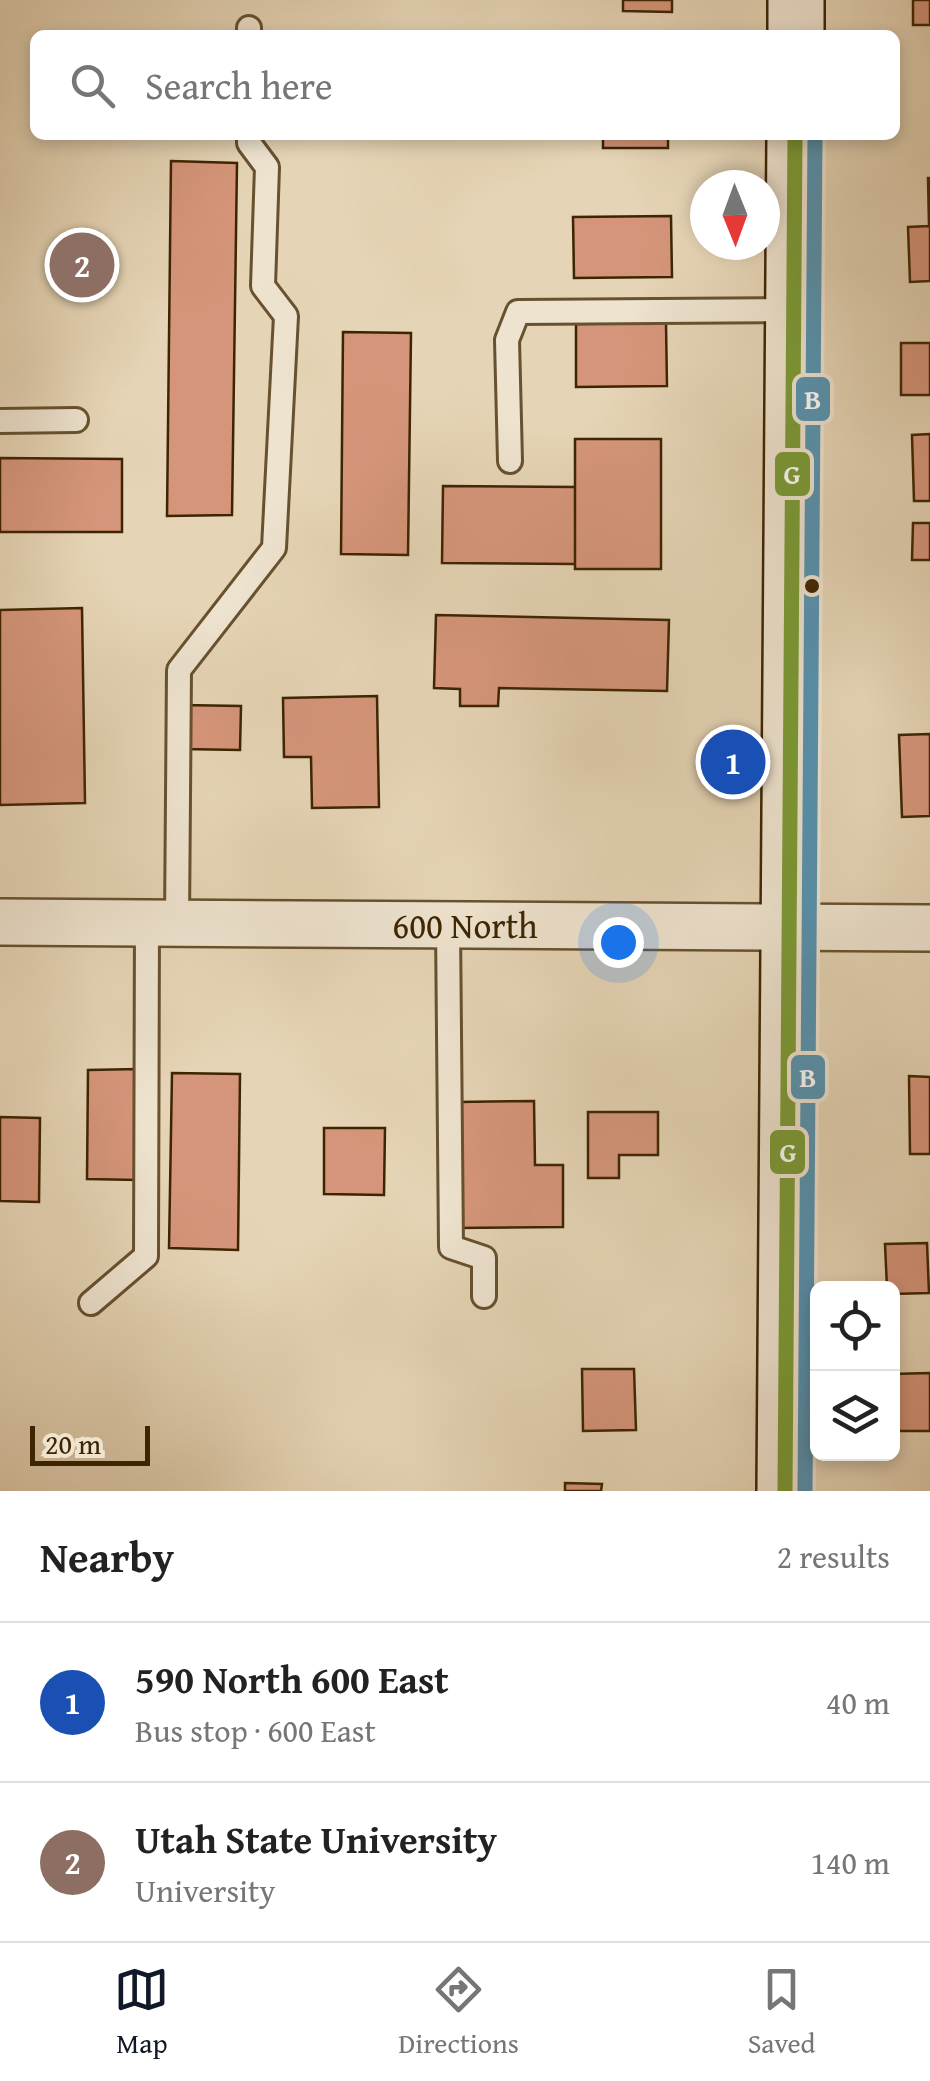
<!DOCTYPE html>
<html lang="en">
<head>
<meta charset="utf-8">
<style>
  :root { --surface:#fff; --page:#f6f6f6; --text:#222; --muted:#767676; --line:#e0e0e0; --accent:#111827 }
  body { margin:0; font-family:"Gentium Book Plus",serif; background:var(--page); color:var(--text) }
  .controls { position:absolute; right:30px; bottom:30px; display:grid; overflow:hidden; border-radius:15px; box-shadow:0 5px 15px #0003 }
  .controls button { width:90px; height:90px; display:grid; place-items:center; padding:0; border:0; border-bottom:2px solid var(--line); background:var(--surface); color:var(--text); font:50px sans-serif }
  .compass { position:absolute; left:690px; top:170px; width:90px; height:90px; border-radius:50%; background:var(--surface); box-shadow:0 5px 15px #0003; rotate:179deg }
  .scale { position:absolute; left:30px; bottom:25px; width:120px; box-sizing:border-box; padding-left:10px; border:5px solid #3d2502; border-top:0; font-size:28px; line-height:35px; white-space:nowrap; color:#3d2502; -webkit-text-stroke:8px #eee3cf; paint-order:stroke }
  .you { position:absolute; left:618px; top:942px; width:35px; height:35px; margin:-25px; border:8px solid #fff; border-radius:50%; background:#1a73e8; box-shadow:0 0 0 15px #1a73e833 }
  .badge { display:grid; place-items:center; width:65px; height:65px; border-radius:50%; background:var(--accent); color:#fff; font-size:32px; font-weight:700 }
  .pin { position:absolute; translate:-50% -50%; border:5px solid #fff; box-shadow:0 2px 10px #0006 }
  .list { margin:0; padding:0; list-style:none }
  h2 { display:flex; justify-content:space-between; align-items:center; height:130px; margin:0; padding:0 40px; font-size:42px }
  h2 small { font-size:32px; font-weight:400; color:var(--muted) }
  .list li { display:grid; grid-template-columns:65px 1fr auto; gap:30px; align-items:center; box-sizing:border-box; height:160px; padding:0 40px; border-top:2px solid var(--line) }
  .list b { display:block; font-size:38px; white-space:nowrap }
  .list p { margin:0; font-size:32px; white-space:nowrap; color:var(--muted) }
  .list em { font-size:32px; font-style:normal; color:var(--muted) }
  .icon { flex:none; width:55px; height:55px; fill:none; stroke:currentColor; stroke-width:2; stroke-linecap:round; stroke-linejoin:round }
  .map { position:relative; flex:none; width:930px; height:1491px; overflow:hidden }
  .search { position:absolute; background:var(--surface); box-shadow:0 5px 15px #0003; left:30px; right:30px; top:30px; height:110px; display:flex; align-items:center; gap:25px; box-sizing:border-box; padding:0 35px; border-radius:15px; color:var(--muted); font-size:38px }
  .sheet { height:450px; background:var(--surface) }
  nav { display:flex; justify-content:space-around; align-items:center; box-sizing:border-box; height:140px; border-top:2px solid var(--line); background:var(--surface); font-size:28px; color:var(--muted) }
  nav a { display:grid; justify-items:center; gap:5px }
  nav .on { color:var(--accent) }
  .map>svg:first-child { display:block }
  .building { fill:#d5957a; stroke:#3d2502; stroke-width:2.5 }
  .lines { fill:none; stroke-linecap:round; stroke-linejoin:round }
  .lane-casing { stroke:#67512f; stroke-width:28 }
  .street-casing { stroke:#67512f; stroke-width:50 }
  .secondary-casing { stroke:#3d2502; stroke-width:60 }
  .lane { stroke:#eee3cf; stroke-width:22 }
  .street { stroke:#eee3cf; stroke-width:45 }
  .secondary { stroke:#eee3cf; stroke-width:55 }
  .bus-1-casing { stroke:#eee3cf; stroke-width:22 }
  .bus-2-casing { stroke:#eee3cf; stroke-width:22 }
  .bus-1 { stroke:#7a9934; stroke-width:15 }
  .bus-2 { stroke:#5492b1; stroke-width:15 }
  .bus-dot { fill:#3d2502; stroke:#eee3cf; stroke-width:4 }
  .labels { text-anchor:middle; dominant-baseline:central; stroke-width:8; stroke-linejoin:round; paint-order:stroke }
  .street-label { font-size:35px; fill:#3d2502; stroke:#eee3cf }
  .line-badge { stroke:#eee3cf; stroke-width:4 }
  .badge-label { font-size:28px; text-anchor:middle; font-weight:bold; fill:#fff }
</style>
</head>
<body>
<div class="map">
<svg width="930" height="1491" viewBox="0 0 930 1491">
  <rect width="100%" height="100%" fill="#e5d4b5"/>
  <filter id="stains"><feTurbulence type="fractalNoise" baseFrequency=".002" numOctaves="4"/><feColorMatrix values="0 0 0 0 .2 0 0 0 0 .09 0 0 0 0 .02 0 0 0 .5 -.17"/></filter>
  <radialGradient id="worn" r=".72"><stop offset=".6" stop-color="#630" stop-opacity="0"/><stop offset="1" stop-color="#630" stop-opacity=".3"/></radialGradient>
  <path class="building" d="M623 0H672V12L623 11Z
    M913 0H930V25H913Z
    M603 135H668V148H603Z
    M171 161 237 163 232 515 167 516Z
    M928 178H930V281L910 282 908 227 929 226Z
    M671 216 672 277 574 278 573 217Z
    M666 323 667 386 576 387V324Z
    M343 332 411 333 408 555 341 554Z
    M901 343H930V395H901Z
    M930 434V501H914L912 435Z
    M575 439H661V569H575Z
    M0 458 122 459V532H0Z
    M443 486 575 487V564L442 563Z
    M913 523H930V560H912Z
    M82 608 85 803 0 805V610Z
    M436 615 669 620 667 691 499 688 498 706H460V689L434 688Z
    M377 696 379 807 312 808 311 757H284L283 698Z
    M182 705 241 706 240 750 182 749Z
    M930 734V816L902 817 899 735Z
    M139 1069 138 1180 87 1179 88 1070Z
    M172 1073 240 1074 238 1250 169 1248Z
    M909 1076 930 1077V1154H910Z
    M534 1101 535 1165H563V1227L457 1228 456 1102Z
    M588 1112H658V1155H619V1178H588Z
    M0 1117 40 1118 39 1202 0 1201Z
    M324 1128H385L384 1195 324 1194Z
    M927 1243 929 1293 892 1294V1288H887L885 1244Z
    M582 1369H634L636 1430 583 1431Z
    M930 1373V1431H892V1374Z
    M565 1483 602 1484 601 1491H565Z"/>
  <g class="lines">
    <g class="lane-casing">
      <path id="lane" d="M249 28V35
        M0 421 76 420
        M510 461 507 340 518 312 793 310
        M177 923 179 670 274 548 286 316 263 286 267 167 249 143V135
        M448 925 451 1247 484 1258V1296
        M91 1303 146 1256 147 923"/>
    </g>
    <g class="street-casing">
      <path id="street" d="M0 922 930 928"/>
    </g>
    <g class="secondary-casing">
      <path id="secondary" d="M796 35V0
        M785 1491 795 135"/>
    </g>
    <use href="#lane" class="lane"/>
    <use href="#street" class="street"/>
    <use href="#secondary" class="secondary"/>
    <g class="bus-1-casing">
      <path id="bus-1" d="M785 1491 795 135"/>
    </g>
    <g class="bus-2-casing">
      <path id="bus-2" d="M805 1491 815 135"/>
    </g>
    <use href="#bus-1" class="bus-1"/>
    <use href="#bus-2" class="bus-2"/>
  </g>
  <circle class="bus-dot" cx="812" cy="586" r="9"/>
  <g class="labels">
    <g class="street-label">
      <text x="465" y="925">600 North</text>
    </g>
  </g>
  <g class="line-badge">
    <rect x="794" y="375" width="38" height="48" rx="10" fill="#5492b1"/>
    <rect x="773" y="450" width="39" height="48" rx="10" fill="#7a9934"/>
    <rect x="789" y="1053" width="38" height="48" rx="10" fill="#5492b1"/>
    <rect x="768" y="1128" width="39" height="48" rx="10" fill="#7a9934"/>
  </g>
  <g class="badge-label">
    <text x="813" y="409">B</text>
    <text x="792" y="484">G</text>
    <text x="808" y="1087">B</text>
    <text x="788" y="1162">G</text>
  </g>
  <rect width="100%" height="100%" filter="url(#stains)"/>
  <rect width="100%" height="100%" fill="url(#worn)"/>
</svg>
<div class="controls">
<button><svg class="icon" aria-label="locate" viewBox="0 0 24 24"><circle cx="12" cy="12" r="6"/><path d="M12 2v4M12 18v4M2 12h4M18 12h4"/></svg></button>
<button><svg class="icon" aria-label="layers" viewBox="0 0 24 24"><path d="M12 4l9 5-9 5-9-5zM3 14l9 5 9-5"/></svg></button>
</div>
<svg class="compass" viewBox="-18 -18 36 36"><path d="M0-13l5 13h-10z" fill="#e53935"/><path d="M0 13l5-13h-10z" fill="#767676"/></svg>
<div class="scale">20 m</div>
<div class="you"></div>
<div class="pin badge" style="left:733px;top:762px;background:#1a4fb4">1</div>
<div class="pin badge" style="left:82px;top:265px;background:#8d6e63">2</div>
<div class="search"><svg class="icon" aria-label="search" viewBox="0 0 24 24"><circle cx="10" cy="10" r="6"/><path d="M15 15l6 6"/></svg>Search here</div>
</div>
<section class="sheet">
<h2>Nearby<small>2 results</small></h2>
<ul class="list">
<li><span class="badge" style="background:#1a4fb4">1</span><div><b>590 North 600 East</b><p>Bus stop · 600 East</p></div><em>40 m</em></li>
<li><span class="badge" style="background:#8d6e63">2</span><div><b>Utah State University</b><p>University</p></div><em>140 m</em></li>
</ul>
</section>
<nav>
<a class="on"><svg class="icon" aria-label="map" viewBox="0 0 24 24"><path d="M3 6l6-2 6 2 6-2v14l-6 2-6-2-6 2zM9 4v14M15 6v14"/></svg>Map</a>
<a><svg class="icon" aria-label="directions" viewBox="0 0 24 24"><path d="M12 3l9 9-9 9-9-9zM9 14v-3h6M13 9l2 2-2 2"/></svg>Directions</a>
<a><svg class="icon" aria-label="saved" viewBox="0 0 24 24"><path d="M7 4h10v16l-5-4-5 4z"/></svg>Saved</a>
</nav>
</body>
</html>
